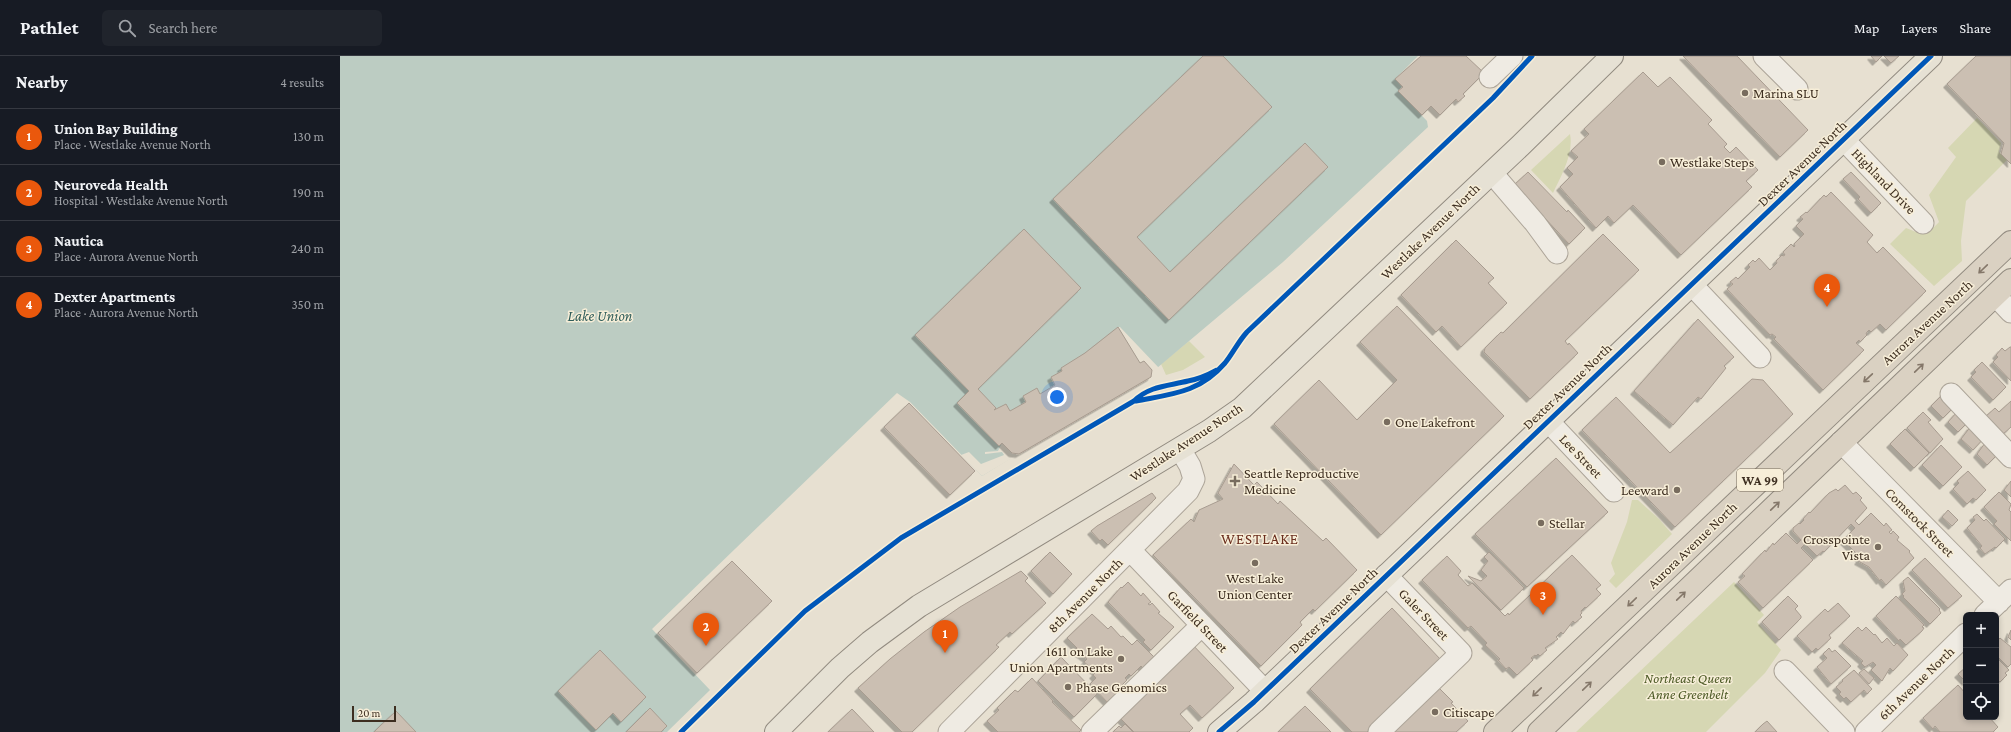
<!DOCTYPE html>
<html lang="en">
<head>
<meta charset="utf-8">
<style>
  :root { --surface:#171b24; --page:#20242c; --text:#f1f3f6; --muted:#9ea1a6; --line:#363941; --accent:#ea580c }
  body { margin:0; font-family:"Crimson Pro",serif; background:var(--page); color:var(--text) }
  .controls { position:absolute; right:12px; bottom:12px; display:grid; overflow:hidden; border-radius:6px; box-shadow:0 2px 6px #0003 }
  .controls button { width:36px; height:36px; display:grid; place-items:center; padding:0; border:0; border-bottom:1px solid var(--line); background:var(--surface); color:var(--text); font:20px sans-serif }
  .scale { position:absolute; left:12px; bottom:10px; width:44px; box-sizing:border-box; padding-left:4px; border:2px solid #3d2e20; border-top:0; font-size:11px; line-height:14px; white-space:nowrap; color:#3d2e20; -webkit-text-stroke:3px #f7eed8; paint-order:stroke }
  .you { position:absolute; left:717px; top:341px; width:14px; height:14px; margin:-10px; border:3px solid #fff; border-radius:50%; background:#1a73e8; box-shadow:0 0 0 6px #1a73e833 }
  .badge { display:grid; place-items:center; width:26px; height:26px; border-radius:50%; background:var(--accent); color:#fff; font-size:13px; font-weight:700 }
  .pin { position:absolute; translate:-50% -33px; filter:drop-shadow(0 1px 2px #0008) }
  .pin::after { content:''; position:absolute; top:21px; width:14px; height:12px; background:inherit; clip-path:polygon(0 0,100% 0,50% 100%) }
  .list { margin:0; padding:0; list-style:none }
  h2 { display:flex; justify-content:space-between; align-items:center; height:52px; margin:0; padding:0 16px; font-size:17px }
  h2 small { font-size:13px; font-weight:400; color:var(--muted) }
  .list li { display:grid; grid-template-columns:26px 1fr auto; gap:12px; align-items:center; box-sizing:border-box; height:56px; padding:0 16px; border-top:1px solid var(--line) }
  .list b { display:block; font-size:15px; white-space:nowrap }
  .list p { margin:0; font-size:13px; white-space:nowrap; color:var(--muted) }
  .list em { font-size:13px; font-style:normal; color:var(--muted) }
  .icon { flex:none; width:22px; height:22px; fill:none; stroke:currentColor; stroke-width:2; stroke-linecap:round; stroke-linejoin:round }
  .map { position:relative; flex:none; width:1671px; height:676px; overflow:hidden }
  header { display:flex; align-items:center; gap:24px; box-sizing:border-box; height:56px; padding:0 20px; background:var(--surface); border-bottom:1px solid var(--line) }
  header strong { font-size:19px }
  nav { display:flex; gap:22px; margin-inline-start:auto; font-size:14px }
  .search { width:280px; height:36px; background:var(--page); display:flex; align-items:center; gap:10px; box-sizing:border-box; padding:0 14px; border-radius:6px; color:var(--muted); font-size:15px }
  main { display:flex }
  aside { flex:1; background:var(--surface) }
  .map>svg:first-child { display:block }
  .green { fill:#d6d7b3 }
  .water { fill:#bcccc2 }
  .pier { fill:#e7e0d1 }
  .building { fill:#cbbfb2; stroke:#a89c90; filter:url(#shadow) }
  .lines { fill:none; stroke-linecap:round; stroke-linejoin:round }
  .minor-casing { stroke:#ada599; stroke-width:23 }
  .major-casing { stroke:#928b80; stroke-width:24 }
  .highway-casing { stroke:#928b80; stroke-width:24 }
  .minor { stroke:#efebe3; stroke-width:21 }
  .major { stroke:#e6e1d4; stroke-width:22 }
  .highway { stroke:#dad1c2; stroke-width:22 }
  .cycleway-casing { stroke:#f7eed8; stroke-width:8 }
  .cycleway { stroke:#0057b8; stroke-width:5 }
  .oneway { stroke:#847769 }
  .poi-dot { fill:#786c5e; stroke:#f7eed8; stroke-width:1.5 }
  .labels { text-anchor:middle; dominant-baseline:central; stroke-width:3; stroke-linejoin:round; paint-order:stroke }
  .shield { fill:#f7eed8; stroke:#756857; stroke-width:1 }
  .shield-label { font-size:13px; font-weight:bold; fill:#3d2e20 }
  .poi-label { font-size:14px; fill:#3d2e20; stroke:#f7eed8; text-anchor:start }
  .street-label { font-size:14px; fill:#3d2e20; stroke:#f7eed8 }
  .park-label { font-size:14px; font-style:italic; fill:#4d5a26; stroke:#f7eed8 }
  .water-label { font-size:15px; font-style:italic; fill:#2f5d5a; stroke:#f7eed8 }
  .neighbourhood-label { font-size:15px; letter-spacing:1px; fill:#6b2e1e; stroke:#f7eed8 }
</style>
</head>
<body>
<header>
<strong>Pathlet</strong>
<div class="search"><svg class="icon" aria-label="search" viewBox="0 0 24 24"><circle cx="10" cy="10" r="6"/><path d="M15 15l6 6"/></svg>Search here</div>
<nav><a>Map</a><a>Layers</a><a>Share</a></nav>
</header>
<main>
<aside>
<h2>Nearby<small>4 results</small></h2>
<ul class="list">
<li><span class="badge">1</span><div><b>Union Bay Building</b><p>Place · Westlake Avenue North</p></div><em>130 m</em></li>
<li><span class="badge">2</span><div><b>Neuroveda Health</b><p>Hospital · Westlake Avenue North</p></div><em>190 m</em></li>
<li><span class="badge">3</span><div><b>Nautica</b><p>Place · Aurora Avenue North</p></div><em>240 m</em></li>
<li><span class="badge">4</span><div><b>Dexter Apartments</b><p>Place · Aurora Avenue North</p></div><em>350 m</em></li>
</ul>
</aside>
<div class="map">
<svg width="1671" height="676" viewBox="0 0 1671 676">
  <defs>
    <filter id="shadow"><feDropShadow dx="-3.5" dy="3.5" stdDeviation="0" flood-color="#0004"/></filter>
  </defs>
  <rect width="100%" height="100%" fill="#e7e0d1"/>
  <path class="green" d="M1637 62 1661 87 1659 96 1667 104 1626 145 1621 185 1622 205 1594 230 1550 188 1566 172C1583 179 1586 180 1599 166L1589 139 1616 101 1608 92Z
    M1230 78C1234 98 1221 120 1213 137L1191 114Z
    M849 285 865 301 843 314 826 319 821 308Z
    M1292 444H1298L1319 463 1332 478 1276 532 1269 525 1275 518 1271 507 1287 466Z
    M1394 526 1424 559 1417 566 1441 594 1425 617 1366 676H1236Z"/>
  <path class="water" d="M0 0H1078L1055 23 1062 31 1058 35 1087 65 1088 71 943 206 817 312 642 420 570 346 557 337 312 573 370 634 327 676H0Z"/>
  <path class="pier" d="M778 271H780L819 312 811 318 804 305 800 307Z
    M662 387 672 397 679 398 642 420 621 399 629 396 641 408 664 399 662 396 645 398V396L658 395Z"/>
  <path class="building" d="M863 0H883L932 51 797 181 830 216 965 87 988 111 829 264 713 143Z
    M1081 0H1126L1144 17 1123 38 1125 40 1118 46 1116 43 1100 59 1091 50 1082 59 1058 35 1063 31 1055 23Z
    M1343 0H1397L1468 74 1440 101Z
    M1531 0H1542L1536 6Z
    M1544 0H1559L1551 7Z
    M1636 0H1671V108L1661 98 1664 87 1607 28Z
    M1303 16 1318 31 1330 21 1372 64 1368 68 1387 88 1384 91 1390 97 1396 91 1418 114 1406 125 1412 131 1341 199 1293 149 1274 167 1268 160 1256 172 1220 131 1233 118 1227 112 1238 101 1231 95 1249 78 1244 73Z
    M1188 116 1227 156 1228 154 1245 172 1229 188 1174 129Z
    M1511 116 1541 147 1531 157 1518 143 1520 141 1503 123Z
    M1491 136 1533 179 1527 186 1537 197 1543 191 1586 235 1546 274 1540 268 1531 276 1529 274 1527 276 1526 278 1527 279 1520 286 1519 284 1516 287 1524 294 1483 334 1434 283 1436 281 1432 278 1430 279 1387 233 1393 228 1390 226 1396 221 1398 223 1410 211 1408 209 1413 204 1415 206 1419 202 1430 214 1437 207 1436 205 1442 199 1443 200 1445 199 1443 196 1451 188 1454 191 1455 190 1454 188 1464 178 1456 170 1463 163 1460 161 1466 156 1467 157 1484 139 1486 141Z
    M684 173 741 232 638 333 656 352 654 354 666 348 670 355 686 346 683 340 697 332 700 338 715 329 711 321 722 315 721 312 745 297 778 271 800 307 804 305 812 314 811 321 679 398 672 397 662 387 659 390 617 347 629 335 575 279Z
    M1263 178 1299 214 1225 285 1228 289 1229 287 1238 297 1190 343 1144 296 1145 292 1161 276 1163 277Z
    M1116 184 1154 222 1148 227 1167 247 1121 291 1102 270 1096 276 1061 239Z
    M1057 250 1164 360 1041 479 934 368 979 324 1017 364 1057 324 1020 286Z
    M1358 263 1394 301 1384 310 1386 312 1361 343 1358 341 1333 369 1294 335Z
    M1670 291H1671V325L1653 306 1658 301 1656 299 1662 292 1665 295Z
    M1642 306 1666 331 1653 344 1631 321 1636 316 1634 314Z
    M1412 323 1423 324 1453 358 1335 471 1242 374 1276 341 1330 397Z
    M1606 335 1618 347 1603 362 1591 350Z
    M1671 345V371L1662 379 1645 361 1655 352 1659 356Z
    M569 347 635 415 610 439 544 371Z
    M1583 356 1591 364 1588 366 1603 383 1590 397 1567 372Z
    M1617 356 1632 362 1618 376 1608 366Z
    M1631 370 1647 379 1633 394 1621 383Z
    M1565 373 1589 397 1574 412 1550 388Z
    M1645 387 1662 394 1647 409 1637 398Z
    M1601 389 1622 411 1603 430 1582 409Z
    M1216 402 1268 456 1187 531 1135 478Z
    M894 408 914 429 917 426 938 448 940 445 983 485 986 482 1017 514 975 555 973 553 960 566 962 569 921 610 813 499 851 463 854 466 859 454 883 443 878 437Z
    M1628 415 1646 434 1636 444 1633 442 1627 448 1613 433 1619 427 1617 425Z
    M1671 425V441L1664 434Z
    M1505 429 1513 438 1516 436 1522 442 1520 444 1527 452 1515 465 1519 469 1531 457 1544 470 1546 467 1552 474 1549 476 1551 478 1553 475 1559 481 1557 484 1570 495 1569 496 1574 502 1546 529 1541 523 1540 525 1529 511 1518 505 1520 503 1515 496 1503 484 1515 472 1511 468 1484 496 1483 495 1477 500 1465 488 1461 492 1473 504 1423 552 1398 526 1405 520 1402 518 1425 494 1426 496 1433 487 1434 489 1446 477 1457 488 1461 484 1453 475V472L1459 467 1460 468 1464 464 1463 463 1469 456 1470 457 1489 437 1496 433 1498 435Z
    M1659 436 1671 448 1669 454 1671 456V485L1654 468 1657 465 1644 451Z
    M812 437 816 442 768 489 762 483 760 485 751 475 757 470Z
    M1608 454 1618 464 1612 470 1602 461Z
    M1637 458 1644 465 1646 463 1665 483 1656 492 1655 491 1645 498 1640 492 1642 490 1627 472 1635 464 1633 461Z
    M710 496 732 518 713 538 691 515Z
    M1149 496 1184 532 1161 554 1128 520 1141 525 1147 520 1141 514 1148 505 1144 501Z
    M1232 499 1261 529 1256 533 1261 538 1246 552 1245 551 1241 555 1242 557 1240 559 1242 561 1235 567 1233 565 1223 578 1221 576 1216 581 1218 583 1205 592 1207 594 1200 600 1198 598 1196 600 1195 599 1191 602 1193 604 1177 619 1169 611 1166 613 1158 604 1160 603 1145 589 1147 587 1131 570 1128 572 1082 524 1107 500 1121 515 1118 519 1128 530 1132 527 1165 560 1168 557 1169 559Z
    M1585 502 1622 540 1608 552 1572 514Z
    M392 505 432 545 357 617 318 577Z
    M681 515 688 522 685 525 706 547 672 578 670 576 656 589 659 591 572 676H562L518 632 550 603 584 576 620 551Z
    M1568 521 1600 553 1599 554 1601 557 1590 568 1563 541 1564 540 1562 538 1565 535 1563 525Z
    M788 526 801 540 803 537 811 546 808 548 810 549 812 547 820 556 818 557 834 571 811 594 803 586 805 584 768 546 781 531 782 532Z
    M1448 540 1458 550 1455 553 1461 560V562L1439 584 1422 566Z
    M1556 540 1584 569 1582 571 1584 572 1582 575 1566 589 1560 583 1559 585 1536 560Z
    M1498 547 1510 560 1489 579 1491 582 1478 594 1476 592 1472 596 1457 580 1485 553 1488 556Z
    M1052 552 1101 604 1027 676H1012L970 633Z
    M752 558 768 573 771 570 781 581 783 580 792 589 797 584 816 603 805 614 801 610 791 620 789 618 785 622 787 624 777 634 780 637 769 648 750 628 756 622 753 619 756 616 744 606 747 603 735 594 737 592 727 582Z
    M1518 571 1522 575 1526 571 1534 579 1535 578 1542 587 1547 582 1554 590 1557 587 1568 599 1553 615 1550 612 1542 625 1531 614 1536 609 1533 606 1525 611 1521 607 1523 605 1502 587Z
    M1671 574V584L1668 581Z
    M1660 582 1671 591V608L1668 611 1656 599V586Z
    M850 586 894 632 862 662 850 649 840 658 853 672 849 676H794L776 658Z
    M1489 592 1492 596 1495 594 1511 610 1491 628 1477 611 1487 602 1483 598Z
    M260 594 306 641 281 666 273 657 256 674 218 635Z
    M721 601 757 638 734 661 698 625Z
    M1656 601 1669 614 1665 617 1667 619 1660 626 1656 623Z
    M1626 611V626L1618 618Z
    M1524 613 1534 622 1529 628 1519 617Z
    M1514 614 1532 633 1527 638 1524 634 1511 646 1506 641 1504 643 1499 638 1501 636 1496 631 1503 625 1502 624Z
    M692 622 713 645 712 646 741 674 739 676H658L647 665 659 654 657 652 675 634 678 636Z
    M1618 629 1626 638V661H1649L1658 671 1653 676H1600L1595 670 1593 673 1583 662Z
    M1097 630 1113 646 1111 647 1128 665 1116 676H1049Z
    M965 650 991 676H938Z
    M310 652 327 670 321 676H286Z
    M512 653 534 676H488Z
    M56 655 76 676H34L40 670Z
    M1427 665 1437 676H1415L1423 668Z
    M785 668 793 676H773L779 670 781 672Z"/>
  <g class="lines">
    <g class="minor-casing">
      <path id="minor" d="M1424 0 1457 33
        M1150 21 1172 0
        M1504 84 1583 167
        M1152 117 1195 167 1217 197
        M1352 229 1420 301
        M1655 239 1671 256
        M1611 338 1671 401
        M1208 365 1274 435
        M1501 386 1659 546
        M790 494 925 635
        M1645 559 1671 534
        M1445 615 1504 676
        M609 676 848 435 854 423 850 410 840 393
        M752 676 862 569
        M1039 676 1121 597 1046 519
        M1526 676 1626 578"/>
    </g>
    <g class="major-casing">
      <path id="major" d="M436 676 500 612 530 586 579 550 869 375 902 352 1180 90 1272 0
        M879 676 914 646 1591 0"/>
    </g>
    <g class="highway-casing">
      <path id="highway" d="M1155 676 1671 186
        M1199 676 1671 224"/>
    </g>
    <use href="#minor" class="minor"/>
    <use href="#major" class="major"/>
    <use href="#highway" class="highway"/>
    <g class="cycleway-casing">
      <path id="cycleway" d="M796 345C832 338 859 337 885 307 893 297 898 286 907 276L1153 42 1192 0
        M341 676 465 555 561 482 794 345C809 330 828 330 848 325 859 323 868 319 877 314
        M879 676 914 646 1591 0"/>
    </g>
    <use href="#cycleway" class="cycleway"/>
  </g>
  <defs><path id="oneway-shaft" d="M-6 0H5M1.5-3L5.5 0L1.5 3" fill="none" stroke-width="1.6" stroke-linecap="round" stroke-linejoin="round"/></defs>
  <g class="oneway">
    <use href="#oneway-shaft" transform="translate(1643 213) rotate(136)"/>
    <use href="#oneway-shaft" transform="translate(1579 312) rotate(-44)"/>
    <use href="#oneway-shaft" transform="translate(1528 322) rotate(137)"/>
    <use href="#oneway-shaft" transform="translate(1435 450) rotate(-44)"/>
    <use href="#oneway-shaft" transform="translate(1341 540) rotate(-44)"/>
    <use href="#oneway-shaft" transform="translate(1292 546) rotate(136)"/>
    <use href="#oneway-shaft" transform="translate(1247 630) rotate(-44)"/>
    <use href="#oneway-shaft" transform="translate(1197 636) rotate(136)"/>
  </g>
  <g class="poi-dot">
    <circle cx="1405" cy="37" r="4"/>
    <circle cx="1322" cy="106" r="4"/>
    <circle cx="1047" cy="366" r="4"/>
    <path d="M893 419h4v4h4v4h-4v4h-4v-4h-4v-4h4z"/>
    <circle cx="1337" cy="434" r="4"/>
    <circle cx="1201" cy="467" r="4"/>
    <circle cx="1538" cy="491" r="4"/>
    <circle cx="915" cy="507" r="4"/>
    <circle cx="781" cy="603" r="4"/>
    <circle cx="728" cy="631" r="4"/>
    <circle cx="1095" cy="656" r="4"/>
  </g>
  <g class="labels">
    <rect class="shield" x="1397" y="413" width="46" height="22" rx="3"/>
    <g class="shield-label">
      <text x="1420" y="424">WA 99</text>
    </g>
    <g class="poi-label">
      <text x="1413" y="37">Marina SLU</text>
      <text x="1330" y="106">Westlake Steps</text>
      <text x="1055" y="366">One Lakefront</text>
      <text x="904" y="417">Seattle Reproductive<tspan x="904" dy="16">Medicine</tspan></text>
      <text x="1329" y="434" text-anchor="end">Leeward</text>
      <text x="1209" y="467">Stellar</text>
      <text x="1530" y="483" text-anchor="end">Crosspointe<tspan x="1530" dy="16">Vista</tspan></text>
      <text x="915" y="522" text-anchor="middle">West Lake<tspan x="915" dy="16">Union Center</tspan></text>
      <text x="773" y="595" text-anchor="end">1611 on Lake<tspan x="773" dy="16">Union Apartments</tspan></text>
      <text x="736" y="631">Phase Genomics</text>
      <text x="1103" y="656">Citiscape</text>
    </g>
    <g class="street-label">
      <text transform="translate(1462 107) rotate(-44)">Dexter Avenue North</text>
      <text transform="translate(1544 125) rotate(46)">Highland Drive</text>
      <text transform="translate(1090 175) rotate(-44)">Westlake Avenue North</text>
      <text transform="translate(1587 266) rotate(-43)">Aurora Avenue North</text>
      <text transform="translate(1227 330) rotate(-44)">Dexter Avenue North</text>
      <text transform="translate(846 386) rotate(-33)">Westlake Avenue North</text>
      <text transform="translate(1241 400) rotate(46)">Lee Street</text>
      <text transform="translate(1580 466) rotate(45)">Comstock Street</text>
      <text transform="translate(1352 489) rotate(-44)">Aurora Avenue North</text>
      <text transform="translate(745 539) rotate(-45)">8th Avenue North</text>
      <text transform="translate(993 554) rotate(-44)">Dexter Avenue North</text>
      <text transform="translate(1084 558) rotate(46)">Galer Street</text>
      <text transform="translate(858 565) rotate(46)">Garfield Street</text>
      <text transform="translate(1576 627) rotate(-44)">6th Avenue North</text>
    </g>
    <g class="park-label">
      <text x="1348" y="622">Northeast Queen<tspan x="1348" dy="16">Anne Greenbelt</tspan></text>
    </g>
    <g class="water-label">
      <text x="260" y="260">Lake Union</text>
    </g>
    <g class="neighbourhood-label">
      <text x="920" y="483">WESTLAKE</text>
    </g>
  </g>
</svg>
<div class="controls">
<button>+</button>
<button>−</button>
<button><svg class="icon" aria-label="locate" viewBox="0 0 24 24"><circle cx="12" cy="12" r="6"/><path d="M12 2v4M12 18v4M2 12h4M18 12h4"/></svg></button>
</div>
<div class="scale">20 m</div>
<div class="you"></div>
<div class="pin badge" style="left:605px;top:597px">1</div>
<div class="pin badge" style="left:366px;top:590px">2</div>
<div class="pin badge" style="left:1203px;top:559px">3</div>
<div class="pin badge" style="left:1487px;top:251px">4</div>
</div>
</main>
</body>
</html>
